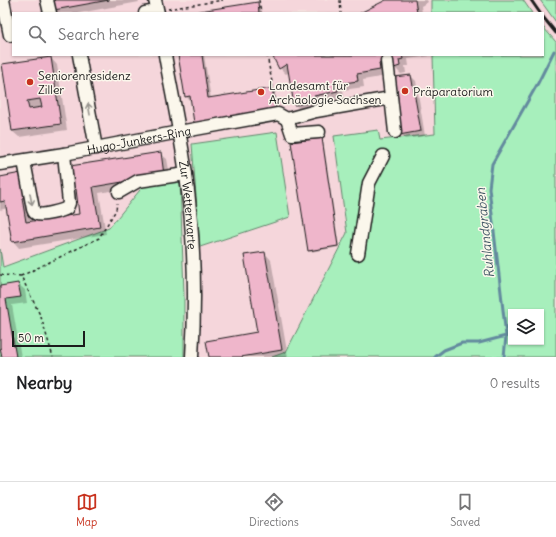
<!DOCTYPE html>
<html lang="en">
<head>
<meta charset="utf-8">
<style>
  :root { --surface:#fff; --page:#f6f6f6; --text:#202124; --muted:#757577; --line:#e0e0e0; --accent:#c8321e }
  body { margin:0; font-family:Delius,sans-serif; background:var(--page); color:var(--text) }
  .controls { position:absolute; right:12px; bottom:12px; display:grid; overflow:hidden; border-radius:0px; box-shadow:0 1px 3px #0004 }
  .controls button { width:36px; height:36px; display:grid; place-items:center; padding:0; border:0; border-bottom:1px solid var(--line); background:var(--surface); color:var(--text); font:20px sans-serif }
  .scale { position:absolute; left:12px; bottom:10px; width:73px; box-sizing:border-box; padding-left:4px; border:2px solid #1c1c1c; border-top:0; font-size:11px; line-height:14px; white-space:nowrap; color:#1c1c1c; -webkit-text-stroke:3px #fbf7ec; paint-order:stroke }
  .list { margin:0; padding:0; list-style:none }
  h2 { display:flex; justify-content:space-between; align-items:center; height:52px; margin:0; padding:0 16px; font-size:17px }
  h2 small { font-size:13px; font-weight:400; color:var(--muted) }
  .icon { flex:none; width:22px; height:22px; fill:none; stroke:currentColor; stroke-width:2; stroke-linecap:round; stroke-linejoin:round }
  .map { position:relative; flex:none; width:556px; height:357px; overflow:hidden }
  .search { position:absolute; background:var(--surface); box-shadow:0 1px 3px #0004; left:12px; right:12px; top:12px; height:44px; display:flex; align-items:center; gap:10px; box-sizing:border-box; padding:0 14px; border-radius:0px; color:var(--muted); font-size:15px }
  .sheet { height:124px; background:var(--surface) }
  nav { display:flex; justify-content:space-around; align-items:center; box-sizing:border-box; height:56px; border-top:1px solid var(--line); background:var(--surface); font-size:11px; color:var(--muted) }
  nav a { display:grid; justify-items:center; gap:2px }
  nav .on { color:var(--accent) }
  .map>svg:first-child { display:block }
  .built { fill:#f5d6db }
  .green { fill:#a7efbc; stroke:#62866c; fill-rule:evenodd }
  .shadow { fill:#0003 }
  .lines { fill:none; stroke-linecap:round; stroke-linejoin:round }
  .stream { stroke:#638a9e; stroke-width:3 }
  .building { fill:#efb6cb; stroke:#1c1c1c; fill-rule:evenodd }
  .minor-casing { stroke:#1c1c1c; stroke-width:15 }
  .path { stroke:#1c1c1c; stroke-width:1.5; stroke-dasharray:3 3; stroke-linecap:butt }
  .minor { stroke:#fbf7ec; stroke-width:12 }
  .rail { stroke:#1c1c1c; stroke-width:3 }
  .oneway { stroke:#97948e }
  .poi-dot { fill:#c8321e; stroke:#fbf7ec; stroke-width:1.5 }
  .labels { text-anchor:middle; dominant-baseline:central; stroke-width:3; stroke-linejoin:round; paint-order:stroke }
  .poi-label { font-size:12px; fill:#1c1c1c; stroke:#fbf7ec; text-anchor:start }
  .street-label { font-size:12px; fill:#1c1c1c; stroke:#fbf7ec }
  .water-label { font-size:13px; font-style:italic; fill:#455c68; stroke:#fbf7ec }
</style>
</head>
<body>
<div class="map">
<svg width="556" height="357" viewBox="0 0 556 357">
  <rect width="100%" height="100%" fill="#f7e4e2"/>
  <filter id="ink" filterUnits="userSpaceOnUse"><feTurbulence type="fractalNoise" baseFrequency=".025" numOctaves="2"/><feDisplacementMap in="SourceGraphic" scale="8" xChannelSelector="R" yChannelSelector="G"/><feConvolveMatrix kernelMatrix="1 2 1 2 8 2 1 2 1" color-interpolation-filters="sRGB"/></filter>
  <g filter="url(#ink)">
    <path class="built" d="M0 0H431V13H13V55H433L435 134 380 140 378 130 334 136 347 233 286 353 272 357H199L200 247 289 217 192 144 194 178 144 185 109 228 3 267 0 249Z
      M523 0H540L556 22V42L543 27V13H532Z"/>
    <path class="green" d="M431 0H523L532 13H431Z
      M540 0H556V22Z
      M543 27 556 42V357H272L286 352 347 233 334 136 378 130 380 140 435 134 433 55H543ZM511 312H541V342H511Z
      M277 132 290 217 200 247 192 144Z
      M180 180 184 293V357H0V249L3 267 109 228 144 185Z"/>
    <path class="shadow" d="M53 0H138L139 2 79 13H58L55 10Z
      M388 0H427L428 2 421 6 422 13H362Z
      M257 3 261 6 262 13H194Z
      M179 55H204L211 99 272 89 275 93 278 113 199 125 195 122 192 99 189 100 186 96Z
      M280 55H429V56L408 59 409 66H405L406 73 401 74 395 68 385 69 386 76 363 80 364 87 343 90 344 97 320 102 321 109 302 111 295 105 290 72 286 74 280 68Z
      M51 58 57 65 67 130 19 137 12 131 3 65Z
      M411 76 416 81 425 136 405 139 400 134V106Z
      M321 139 323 140 339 247 310 252 309 250Z
      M160 153 167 159 171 181 99 193 106 234 19 248 13 241 7 208 0 210V178L21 174 28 204 31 222 81 214 77 191 75 189Z
      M265 253 271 260 288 357H210L258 333Z
      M18 284 25 290 27 303 12 305 21 357H3L0 341V287Z"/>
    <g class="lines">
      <path class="stream" d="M435 357 444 350 462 343H479L506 336
        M504 357 506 336 489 188 492 164 538 83 554 51"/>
    </g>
    <path class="building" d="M52 0H109L54 10Z
      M386 0H415L417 13H360Z
      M258 2 259 13H187Z
      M178 55H202L208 98 272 88 276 110 194 123 190 96 185 97Z
      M278 55H402L403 59 399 60 400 66 394 68 392 61 379 63 380 70 357 74 358 81 337 84 338 91 314 96 315 102 294 105 287 64 279 69 273 57Z
      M51 57 61 124 12 131 2 64ZM40 99 42 107 29 109 27 101Z
      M411 75 421 131 399 135 394 106 398 105 394 77Z
      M322 138 338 246 308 251 291 142Z
      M161 152 164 175 93 187 100 227 12 242 5 201 0 202V177L21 173 25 197 22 198 26 222 79 214 76 189 74 190 70 166Z
      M265 252 282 350 241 357H209L206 341 257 332 244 255Z
      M18 283 21 297 6 299 16 357H2L0 347V286Z"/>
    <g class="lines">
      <g class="minor-casing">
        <g id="minor">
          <path d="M3 0 10 35"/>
          <path d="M47 0 50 13"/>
          <path d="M155 0 158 13"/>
          <path d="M145 13 157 11"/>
          <path d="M79 55 96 148"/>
          <path id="s1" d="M165 55C172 95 181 135 186 175 194 235 196 297 192 357"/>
          <path d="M387 61 395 132"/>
          <path d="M287 119 292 134 319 132"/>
          <path d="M24 161 33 209C34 212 34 213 37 214 42 216 62 211 67 208L69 203 64 154"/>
          <path id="s2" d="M0 164 64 154 179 132 278 114 287 119 316 111 391 98"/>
          <path d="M119 192 138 181 186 174"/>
          <path d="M358 254 369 183 383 156"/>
        </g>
      </g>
      <path class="path" d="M259 0 261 13
        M340 0 341 13
        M168 9 223 0
        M267 55 276 104
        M0 275 21 276 41 317 53 357
        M21 276 99 238 116 210 117 203"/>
      <use href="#minor" class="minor"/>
      <path class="rail" d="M531 0 540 13
        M543 17 556 33"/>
    </g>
    <defs><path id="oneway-shaft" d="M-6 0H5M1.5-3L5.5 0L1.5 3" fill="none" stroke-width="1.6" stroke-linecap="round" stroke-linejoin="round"/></defs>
    <g class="oneway">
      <use href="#oneway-shaft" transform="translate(89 109) rotate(-100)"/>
      <use href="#oneway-shaft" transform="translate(31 199) rotate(79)"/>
    </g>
  </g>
  <g class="poi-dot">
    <circle cx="30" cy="82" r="4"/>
    <circle cx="405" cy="91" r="4"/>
    <circle cx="261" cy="92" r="4"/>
  </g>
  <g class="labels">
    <g class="poi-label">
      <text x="38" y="75">Seniorenresidenz<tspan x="38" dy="14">Ziller</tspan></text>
      <text x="269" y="85">Landesamt für<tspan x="269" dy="14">Archäologie Sachsen</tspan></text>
      <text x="413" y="91">Präparatorium</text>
    </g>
    <g class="street-label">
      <text stroke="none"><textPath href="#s2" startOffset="141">Hugo-Junkers-Ring</textPath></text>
      <text stroke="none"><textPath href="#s1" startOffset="152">Zur Wetterwarte</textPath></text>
    </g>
    <g class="water-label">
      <text transform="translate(485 233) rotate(-96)">Ruhlandgraben</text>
    </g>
  </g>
</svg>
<div class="controls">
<button><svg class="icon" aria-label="layers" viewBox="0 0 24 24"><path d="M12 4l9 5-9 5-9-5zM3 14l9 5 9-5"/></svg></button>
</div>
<div class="scale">50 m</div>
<div class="search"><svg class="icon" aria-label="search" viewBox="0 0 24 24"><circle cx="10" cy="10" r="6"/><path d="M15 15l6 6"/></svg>Search here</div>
</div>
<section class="sheet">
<h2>Nearby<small>0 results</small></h2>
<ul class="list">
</ul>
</section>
<nav>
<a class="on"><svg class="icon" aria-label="map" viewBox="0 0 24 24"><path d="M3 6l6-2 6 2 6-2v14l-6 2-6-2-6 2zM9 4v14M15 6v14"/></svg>Map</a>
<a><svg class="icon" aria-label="directions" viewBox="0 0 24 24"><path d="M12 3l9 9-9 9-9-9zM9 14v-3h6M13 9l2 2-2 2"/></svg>Directions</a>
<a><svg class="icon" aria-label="saved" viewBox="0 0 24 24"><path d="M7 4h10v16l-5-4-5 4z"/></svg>Saved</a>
</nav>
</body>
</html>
